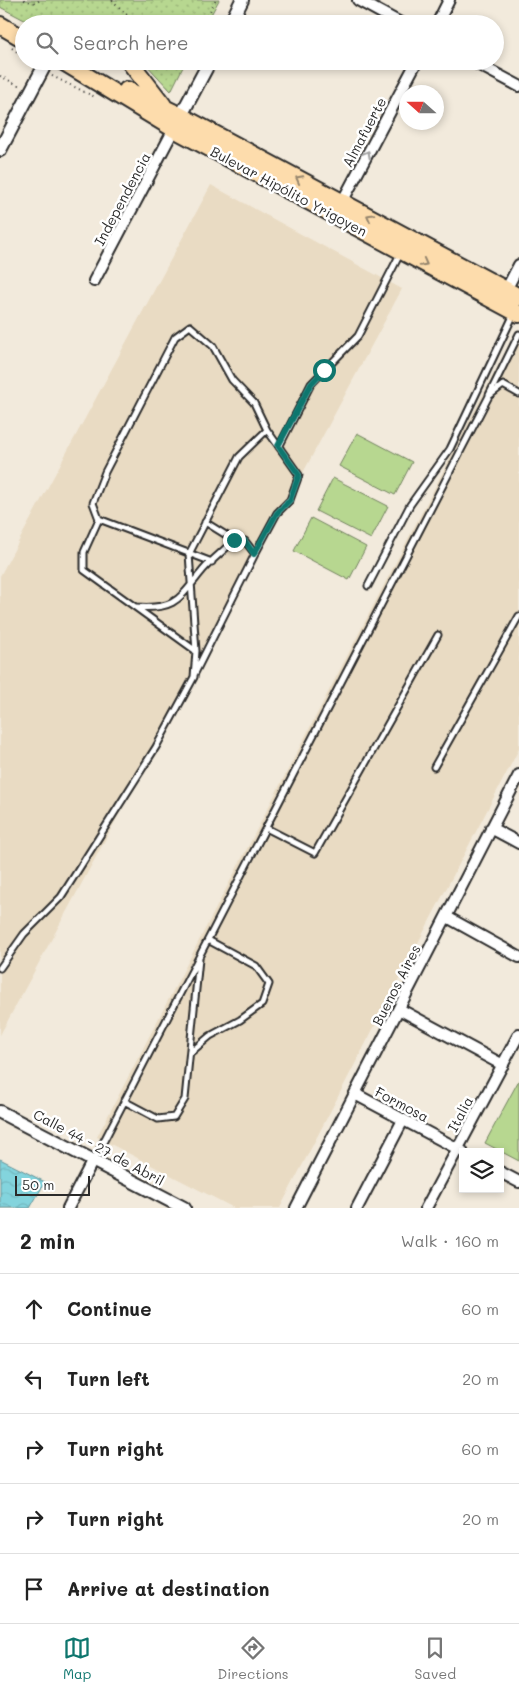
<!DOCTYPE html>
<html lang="en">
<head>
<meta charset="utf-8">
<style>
  :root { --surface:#fff; --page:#f2f2f2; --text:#222; --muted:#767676; --line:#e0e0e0; --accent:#0f766e }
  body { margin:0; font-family:Mali,sans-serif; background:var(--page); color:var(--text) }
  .controls { position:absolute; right:15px; bottom:15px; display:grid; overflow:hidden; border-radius:0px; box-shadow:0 2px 8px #0003 }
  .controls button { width:45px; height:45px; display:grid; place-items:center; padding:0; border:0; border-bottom:1px solid var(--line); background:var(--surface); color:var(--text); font:25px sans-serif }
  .compass { position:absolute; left:399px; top:85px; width:45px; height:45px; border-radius:50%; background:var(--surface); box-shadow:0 2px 8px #0003; rotate:291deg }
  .scale { position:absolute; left:15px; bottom:12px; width:75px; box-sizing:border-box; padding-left:5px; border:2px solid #2b2b2b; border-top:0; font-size:14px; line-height:18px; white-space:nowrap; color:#2b2b2b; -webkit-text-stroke:4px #fff; paint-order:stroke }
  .stop { position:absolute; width:15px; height:15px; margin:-11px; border:4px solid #0f766e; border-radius:50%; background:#fff }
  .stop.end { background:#0f766e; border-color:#fff; box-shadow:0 1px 5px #0008 }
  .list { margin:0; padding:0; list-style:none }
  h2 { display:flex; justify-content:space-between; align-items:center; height:65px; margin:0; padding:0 20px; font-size:21px }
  h2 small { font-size:16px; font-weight:400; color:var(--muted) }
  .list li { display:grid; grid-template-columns:32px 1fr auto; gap:15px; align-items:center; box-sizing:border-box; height:70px; padding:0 20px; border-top:1px solid var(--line) }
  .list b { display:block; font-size:19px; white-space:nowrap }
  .list em { font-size:16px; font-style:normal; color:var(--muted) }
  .icon { flex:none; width:28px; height:28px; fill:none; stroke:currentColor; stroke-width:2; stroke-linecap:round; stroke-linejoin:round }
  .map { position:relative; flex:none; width:519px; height:1208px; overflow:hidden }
  .search { position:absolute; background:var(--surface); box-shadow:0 2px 8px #0003; left:15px; right:15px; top:15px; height:55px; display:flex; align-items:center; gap:12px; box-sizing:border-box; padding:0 18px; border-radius:28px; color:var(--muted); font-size:19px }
  .sheet { height:415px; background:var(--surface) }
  nav { display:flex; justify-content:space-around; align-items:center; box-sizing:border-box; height:70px; border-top:1px solid var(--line); background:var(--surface); font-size:14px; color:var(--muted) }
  nav a { display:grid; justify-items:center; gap:2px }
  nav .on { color:var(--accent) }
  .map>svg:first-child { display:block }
  .built { fill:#e9dbc3 }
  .grass { fill:url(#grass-dots); stroke:#71815e }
  .pitch { fill:#b7d790; stroke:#71815e }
  .water { fill:url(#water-waves); stroke:#609096 }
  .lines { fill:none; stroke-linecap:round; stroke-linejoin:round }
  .service-casing { stroke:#2b2b2b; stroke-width:9 }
  .minor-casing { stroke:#2b2b2b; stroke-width:14 }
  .tertiary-casing { stroke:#2b2b2b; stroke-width:16 }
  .trunk-casing { stroke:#2b2b2b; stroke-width:20 }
  .path { stroke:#2b2b2b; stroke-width:2; stroke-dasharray:1 4; stroke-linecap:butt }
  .service { stroke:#fff; stroke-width:5 }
  .minor { stroke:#fff; stroke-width:10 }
  .tertiary { stroke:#fff; stroke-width:12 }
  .trunk { stroke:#fddcac; stroke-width:16 }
  .oneway { stroke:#a0a0a0 }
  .oneway2 { stroke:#94846c }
  .route { stroke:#0f766e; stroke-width:6 }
  .labels { text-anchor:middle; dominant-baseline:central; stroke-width:5; stroke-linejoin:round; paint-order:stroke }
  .street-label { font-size:14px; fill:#2b2b2b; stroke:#fff }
</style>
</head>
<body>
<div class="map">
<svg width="519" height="1208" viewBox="0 0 519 1208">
  <defs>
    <pattern id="grass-dots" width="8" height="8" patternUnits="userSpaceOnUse" patternTransform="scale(1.25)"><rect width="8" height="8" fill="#b7d790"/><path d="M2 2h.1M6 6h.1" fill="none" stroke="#9eb97c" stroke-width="1.8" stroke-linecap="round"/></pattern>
    <pattern id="water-waves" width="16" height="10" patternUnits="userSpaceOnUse" patternTransform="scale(1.25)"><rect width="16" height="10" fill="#83d4dd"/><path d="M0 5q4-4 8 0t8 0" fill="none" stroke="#71b6be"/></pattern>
  </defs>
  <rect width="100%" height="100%" fill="#f2eadc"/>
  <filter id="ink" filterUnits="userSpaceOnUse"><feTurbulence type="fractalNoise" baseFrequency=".02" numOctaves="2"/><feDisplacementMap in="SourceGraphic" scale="10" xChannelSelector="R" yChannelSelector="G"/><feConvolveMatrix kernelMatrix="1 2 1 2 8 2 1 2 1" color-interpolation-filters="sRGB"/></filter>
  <g filter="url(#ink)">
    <path class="built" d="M211 185 402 289 0 1035V576Z
      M513 337 519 340V749L280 1208H234L97 1137Z"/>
    <path class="grass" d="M0 0H219L206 24H107L104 21 32 24 0 7Z
      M143 61H186L171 91Z"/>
    <path class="pitch" d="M357 433 412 462 395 495 339 466Z
      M333 478 388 506 371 539 316 511Z
      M311 518 366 547 349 580 294 551Z
      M519 1080V1161L485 1143Z"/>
    <path class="water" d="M0 1159 45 1182 30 1208H0Z"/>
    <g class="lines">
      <g class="service-casing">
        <path id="service" d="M489 395 519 334
          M279 447 311 384 358 336 401 252
          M99 519 212 562
          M205 522 234 540
          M255 554 277 513 290 500 299 475 267 430
          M368 586 410 505 450 449 514 314
          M136 607C176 610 179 599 203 570 211 560 224 551 234 540L245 541 255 554 195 673
          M434 767 519 616
          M266 828 315 853 438 635
          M0 968 24 934 61 897 156 747 194 677 196 651 189 554 239 457 267 430 254 403 232 380 213 346 190 326 175 337 105 472 93 503 99 519 84 552V570L196 651
          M190 1053 210 1036 240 1020 262 1004 269 984 256 966 208 940
          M124 1101 158 1119 174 1117 185 1099 199 959
          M94 1160 489 396 503 385 519 394"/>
      </g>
      <g class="minor-casing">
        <path id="minor" d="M358 0 402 24
          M437 24 449 0
          M472 61 519 86
          M340 206 417 61
          M94 281 174 129
          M506 290 519 265
          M491 828 519 843
          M447 917 519 957
          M399 1009 503 1065
          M355 1094 462 1151
          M500 1172 519 1182
          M68 1208 93 1160
          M296 1208 519 775
          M357 1208 403 1120
          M426 1208 519 1034"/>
      </g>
      <g class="tertiary-casing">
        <path id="tertiary" d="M230 24 242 0
          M177 123 210 61
          M0 150 47 61
          M0 1112 184 1208"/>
      </g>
      <g class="trunk-casing">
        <path id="trunk" d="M0 25 24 39
          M62 61 174 129 519 314
          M129 61 163 105
          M127 90 181 116 519 297"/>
      </g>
      <path class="path" d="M24 0 36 3 40 0
        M112 0 126 14 140 24
        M87 24H99
        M203 24 216 0
        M12 48 24 57
        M0 76 20 86
        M52 76 95 97"/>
      <use href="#service" class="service"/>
      <use href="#minor" class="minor"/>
      <use href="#tertiary" class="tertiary"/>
      <use href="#trunk" class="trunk"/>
    </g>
    <defs><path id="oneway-chevron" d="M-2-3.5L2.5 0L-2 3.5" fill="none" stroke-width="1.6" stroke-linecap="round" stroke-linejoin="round" transform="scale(1.25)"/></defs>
    <use class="oneway" href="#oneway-chevron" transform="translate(367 154) rotate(-62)"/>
    <g class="oneway2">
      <use href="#oneway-chevron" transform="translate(299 179) rotate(-152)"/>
      <use href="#oneway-chevron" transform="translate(370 217) rotate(-152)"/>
      <use href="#oneway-chevron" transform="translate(424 263) rotate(28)"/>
    </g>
  </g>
  <g class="lines" filter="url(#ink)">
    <path class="route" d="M234 540 245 541 254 554 277 513 290 500 299 475 278 446 311 384 324 370"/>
  </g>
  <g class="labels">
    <g class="street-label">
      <text transform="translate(364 132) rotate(-62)">Almafuerte</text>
      <text transform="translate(289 191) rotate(28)">Bulevar Hipólito Yrigoyen</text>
      <text transform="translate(122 199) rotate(-62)">Independencia</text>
      <text transform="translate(396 985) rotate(-63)">Buenos Aires</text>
      <text transform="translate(402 1104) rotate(28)">Formosa</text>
      <text transform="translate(460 1114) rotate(-62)">Italia</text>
      <text transform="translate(99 1147) rotate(28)">Calle 44 - 27 de Abril</text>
    </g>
  </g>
</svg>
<div class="controls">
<button><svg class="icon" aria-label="layers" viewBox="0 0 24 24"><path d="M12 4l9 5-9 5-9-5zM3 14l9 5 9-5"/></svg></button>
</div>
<svg class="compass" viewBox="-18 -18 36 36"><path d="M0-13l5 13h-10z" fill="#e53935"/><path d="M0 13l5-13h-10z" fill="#767676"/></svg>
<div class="scale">50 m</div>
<div class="stop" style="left:324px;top:370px"></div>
<div class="stop end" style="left:234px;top:540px"></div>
<div class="search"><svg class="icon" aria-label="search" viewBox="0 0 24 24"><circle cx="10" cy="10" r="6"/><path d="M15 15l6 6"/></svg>Search here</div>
</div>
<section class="sheet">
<h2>2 min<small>Walk · 160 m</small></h2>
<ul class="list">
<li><svg class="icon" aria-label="ahead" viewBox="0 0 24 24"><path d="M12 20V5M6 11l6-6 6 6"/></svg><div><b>Continue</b></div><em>60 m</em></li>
<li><svg class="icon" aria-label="left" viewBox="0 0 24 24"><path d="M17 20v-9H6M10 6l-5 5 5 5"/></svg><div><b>Turn left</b></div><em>20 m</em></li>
<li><svg class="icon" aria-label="right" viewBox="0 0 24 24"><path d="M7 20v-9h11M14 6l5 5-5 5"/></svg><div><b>Turn right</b></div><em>60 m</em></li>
<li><svg class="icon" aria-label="right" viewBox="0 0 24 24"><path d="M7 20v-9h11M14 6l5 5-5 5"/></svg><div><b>Turn right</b></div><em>20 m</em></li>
<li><svg class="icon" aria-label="arrive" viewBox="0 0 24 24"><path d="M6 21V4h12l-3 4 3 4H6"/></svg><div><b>Arrive at destination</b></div></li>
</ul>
</section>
<nav>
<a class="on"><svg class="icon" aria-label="map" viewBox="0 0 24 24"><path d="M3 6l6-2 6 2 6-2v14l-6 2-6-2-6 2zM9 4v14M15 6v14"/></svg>Map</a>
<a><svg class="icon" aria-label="directions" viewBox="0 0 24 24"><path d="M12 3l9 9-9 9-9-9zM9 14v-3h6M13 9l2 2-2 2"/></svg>Directions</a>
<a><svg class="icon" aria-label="saved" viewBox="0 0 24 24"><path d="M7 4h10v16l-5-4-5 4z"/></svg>Saved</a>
</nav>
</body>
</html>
